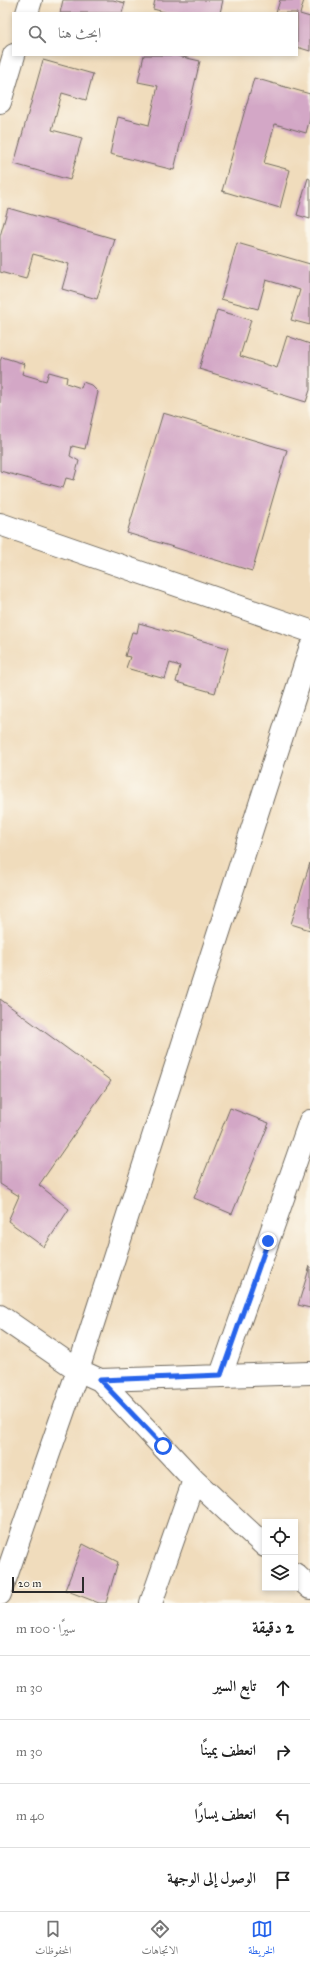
<!DOCTYPE html>
<html lang="ar">
<head>
<meta charset="utf-8">
<style>
  :root { --surface:#fff; --page:#f2f2f2; --text:#222; --muted:#767676; --line:#e0e0e0; --accent:#2563eb }
  body { margin:0; font-family:"IM FELL Great Primer",Amiri,serif; background:var(--page); color:var(--text); direction:rtl }
  .controls { position:absolute; right:12px; bottom:12px; display:grid; overflow:hidden; border-radius:0px; box-shadow:0 2px 6px #0003 }
  .controls button { width:36px; height:36px; display:grid; place-items:center; padding:0; border:0; border-bottom:1px solid var(--line); background:var(--surface); color:var(--text); font:20px sans-serif }
  .scale { position:absolute; left:12px; bottom:10px; width:72px; box-sizing:border-box; padding-left:4px; border:2px solid #2b2b2b; border-top:0; font-size:11px; line-height:14px; white-space:nowrap; color:#2b2b2b; -webkit-text-stroke:3px #fbf7ec; paint-order:stroke }
  .stop { position:absolute; width:12px; height:12px; margin:-9px; border:3px solid #2563eb; border-radius:50%; background:#fff }
  .stop.end { background:#2563eb; border-color:#fff; box-shadow:0 1px 4px #0008 }
  .list { margin:0; padding:0; list-style:none }
  h2 { display:flex; justify-content:space-between; align-items:center; height:52px; margin:0; padding:0 16px; font-size:17px }
  h2 small { font-size:13px; font-weight:400; color:var(--muted) }
  .list li { display:grid; grid-template-columns:26px 1fr auto; gap:12px; align-items:center; box-sizing:border-box; height:64px; padding:0 16px; border-top:1px solid var(--line) }
  .list b { display:block; font-size:15px; white-space:nowrap }
  .list em { font-size:13px; font-style:normal; color:var(--muted) }
  .icon { flex:none; width:22px; height:22px; fill:none; stroke:currentColor; stroke-width:2; stroke-linecap:round; stroke-linejoin:round }
  .map { position:relative; flex:none; width:310px; height:1603px; overflow:hidden; direction:ltr }
  .search { position:absolute; background:var(--surface); box-shadow:0 2px 6px #0003; left:12px; right:12px; top:12px; height:44px; display:flex; align-items:center; gap:10px; box-sizing:border-box; padding:0 14px; border-radius:0px; color:var(--muted); font-size:15px }
  .sheet { height:308px; background:var(--surface) }
  nav { display:flex; justify-content:space-around; align-items:center; box-sizing:border-box; height:56px; border-top:1px solid var(--line); background:var(--surface); font-size:11px; color:var(--muted) }
  nav a { display:grid; justify-items:center; gap:2px }
  nav .on { color:var(--accent) }
  .map>svg:first-child { display:block }
  .building { fill:#d3a7c6 }
  .lines { fill:none; stroke-linecap:round; stroke-linejoin:round }
  .street-casing { stroke:#70695e; stroke-width:24 }
  .street { stroke:#fff; stroke-width:22 }
  .route { stroke:#2563eb; stroke-width:5 }
</style>
</head>
<body>
<div class="map">
<svg width="310" height="1603" viewBox="0 0 310 1603">
  <rect width="100%" height="100%" fill="#fbf7ec"/>
  <filter id="ink" filterUnits="userSpaceOnUse"><feTurbulence type="fractalNoise" baseFrequency=".025" numOctaves="2"/><feDisplacementMap in="SourceGraphic" scale="8" xChannelSelector="R" yChannelSelector="G"/><feConvolveMatrix kernelMatrix="1 2 1 2 8 2 1 2 1" color-interpolation-filters="sRGB"/></filter>
  <filter id="wash" filterUnits="userSpaceOnUse"><feTurbulence type="fractalNoise" baseFrequency=".012" numOctaves="4" result="noise"/><feDisplacementMap in="SourceGraphic" scale="16" xChannelSelector="R" yChannelSelector="G"/><feGaussianBlur stdDeviation="0.9" result="paint"/><feColorMatrix in="noise" values="0 0 0 0 0 0 0 0 0 0 0 0 0 0 0 0 0 1.4 0 .05"/><feComposite in="paint" operator="in"/></filter>
  <g filter="url(#wash)">
    <rect width="100%" height="100%" fill="#f0dcbc"/>
    <g id="blocks">
      <path class="building" d="M63 0H113L125 3 122 13H60Z
        M155 0H223L220 13H168L153 9Z
        M280 0H304L300 14 310 17V51L297 47V13H276Z
        M144 55H174L200 61 174 170 110 154 118 117 149 125 158 86 138 82Z
        M43 60 93 74 86 100 62 93 52 130 82 138 70 180 14 164Z
        M254 78 310 94V118L306 133 275 124 264 163 290 170 280 208 222 191Z
        M308 178 310 179V219L297 215Z
        M8 208 115 239 97 299 62 289 69 264 33 254 26 279 0 272V236Z
        M237 243 310 264V325L291 320 300 290 266 280 258 309 221 299Z
        M217 310 251 320 240 356 277 368 287 336 310 344V390L306 402 199 369Z
        M2 357 25 364 22 374 46 381 49 372 67 377 66 383 81 388 83 382 91 385 98 392 85 449 72 446 70 456 79 461 74 480 66 478 63 488 0 471V361Z
        M163 413 287 450 252 571 127 533Z
        M139 623 228 648 215 693 176 682 180 666 170 663 165 679 126 668 130 657 125 656 132 632 137 633Z
        M310 863V930L291 924Z
        M0 999 111 1081 39 1185 69 1209 44 1247 8 1221 19 1196 0 1184Z
        M230 1108 269 1123 232 1214 194 1198Z
        M310 1266V1308L298 1305Z
        M83 1544 118 1562 106 1603H99L65 1590Z"/>
    </g>
  </g>
  <g filter="url(#ink)">
    <use href="#blocks" fill-opacity="0" stroke="#70695e" stroke-width="1"/>
    <g class="lines">
      <g class="street-casing">
        <path id="street" d="M27 13 31 0
          M0 102 14 55
          M0 524 310 631
          M0 1316 78 1370 100 1380 194 1480 265 1546
          M221 1375 310 1121
          M100 1380 310 1373
          M295 1574 310 1588
          M0 1594 78 1370 310 649
          M151 1603 194 1480"/>
      </g>
      <use href="#street" class="street"/>
    </g>
  </g>
  <g class="lines" filter="url(#ink)">
    <path class="route" d="M163 1446 100 1380 221 1375 268 1241"/>
  </g>
</svg>
<div class="controls">
<button><svg class="icon" aria-label="locate" viewBox="0 0 24 24"><circle cx="12" cy="12" r="6"/><path d="M12 2v4M12 18v4M2 12h4M18 12h4"/></svg></button>
<button><svg class="icon" aria-label="layers" viewBox="0 0 24 24"><path d="M12 4l9 5-9 5-9-5zM3 14l9 5 9-5"/></svg></button>
</div>
<div class="scale">20 m</div>
<div class="stop" style="left:163px;top:1446px"></div>
<div class="stop end" style="left:268px;top:1241px"></div>
<div class="search"><svg class="icon" aria-label="search" viewBox="0 0 24 24"><circle cx="10" cy="10" r="6"/><path d="M15 15l6 6"/></svg>ابحث هنا</div>
</div>
<section class="sheet">
<h2>2 دقيقة<small>سيرًا · 100 m</small></h2>
<ul class="list">
<li><svg class="icon" aria-label="ahead" viewBox="0 0 24 24"><path d="M12 20V5M6 11l6-6 6 6"/></svg><div><b>تابع السير</b></div><em>30 m</em></li>
<li><svg class="icon" aria-label="right" viewBox="0 0 24 24"><path d="M7 20v-9h11M14 6l5 5-5 5"/></svg><div><b>انعطف يمينًا</b></div><em>30 m</em></li>
<li><svg class="icon" aria-label="left" viewBox="0 0 24 24"><path d="M17 20v-9H6M10 6l-5 5 5 5"/></svg><div><b>انعطف يسارًا</b></div><em>40 m</em></li>
<li><svg class="icon" aria-label="arrive" viewBox="0 0 24 24"><path d="M6 21V4h12l-3 4 3 4H6"/></svg><div><b>الوصول إلى الوجهة</b></div></li>
</ul>
</section>
<nav>
<a class="on"><svg class="icon" aria-label="map" viewBox="0 0 24 24"><path d="M3 6l6-2 6 2 6-2v14l-6 2-6-2-6 2zM9 4v14M15 6v14"/></svg>الخريطة</a>
<a><svg class="icon" aria-label="directions" viewBox="0 0 24 24"><path d="M12 3l9 9-9 9-9-9zM9 14v-3h6M13 9l2 2-2 2"/></svg>الاتجاهات</a>
<a><svg class="icon" aria-label="saved" viewBox="0 0 24 24"><path d="M7 4h10v16l-5-4-5 4z"/></svg>المحفوظات</a>
</nav>
</body>
</html>
